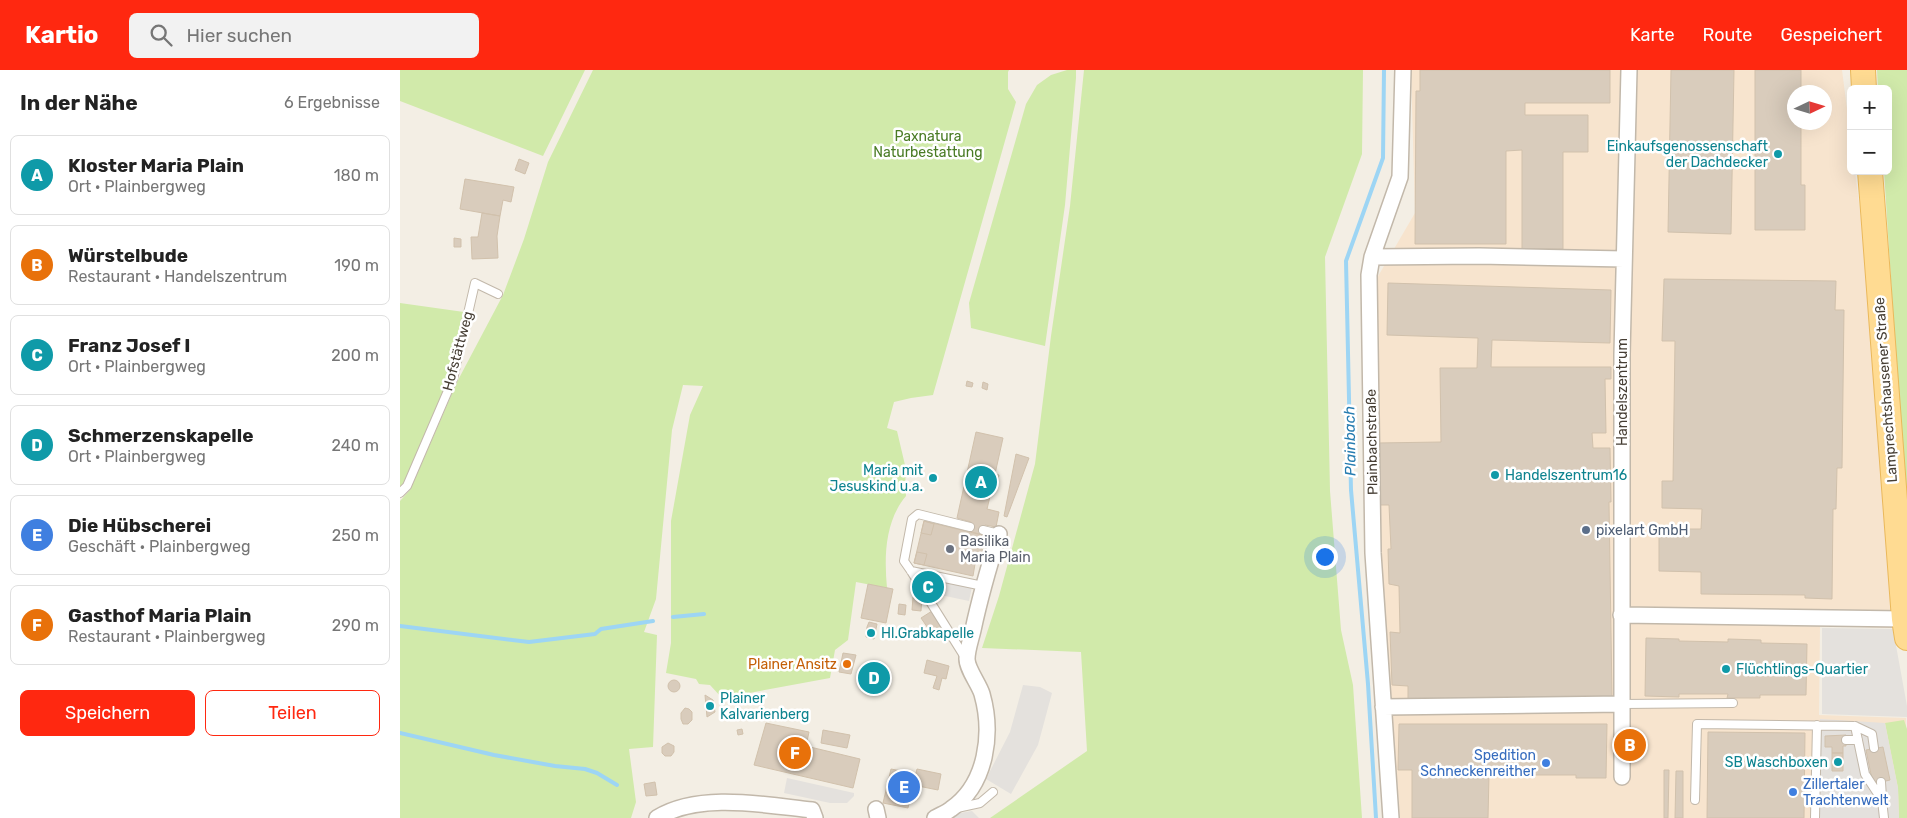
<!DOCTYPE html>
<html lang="de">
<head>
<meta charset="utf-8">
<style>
  :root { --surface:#fff; --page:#f2f2f2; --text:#222; --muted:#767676; --line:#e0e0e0; --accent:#ff2810 }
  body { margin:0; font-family:Rubik,sans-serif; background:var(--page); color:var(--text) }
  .controls { position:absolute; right:15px; top:15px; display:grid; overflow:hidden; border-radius:8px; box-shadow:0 5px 20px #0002 }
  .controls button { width:45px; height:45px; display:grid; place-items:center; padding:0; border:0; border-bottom:1px solid var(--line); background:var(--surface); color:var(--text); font:25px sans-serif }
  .compass { position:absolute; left:1387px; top:15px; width:45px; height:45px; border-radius:50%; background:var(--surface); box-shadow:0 5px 20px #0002; rotate:86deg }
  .you { position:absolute; left:924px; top:486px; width:18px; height:18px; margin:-12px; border:4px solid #fff; border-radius:50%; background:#1a73e8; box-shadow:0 0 0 8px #1a73e833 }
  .badge { display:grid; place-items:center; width:32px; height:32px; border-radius:50%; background:var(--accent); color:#fff; font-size:16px; font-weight:700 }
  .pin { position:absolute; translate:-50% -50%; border:2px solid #fff; box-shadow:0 1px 5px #0006 }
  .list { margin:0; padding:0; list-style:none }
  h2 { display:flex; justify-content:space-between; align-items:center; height:65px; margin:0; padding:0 20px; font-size:21px }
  h2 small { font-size:16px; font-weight:400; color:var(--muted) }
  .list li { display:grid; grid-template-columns:32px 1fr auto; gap:15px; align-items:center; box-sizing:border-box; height:80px; margin:0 10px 10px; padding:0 10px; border:1px solid var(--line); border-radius:8px }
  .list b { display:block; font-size:19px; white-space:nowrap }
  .list p { margin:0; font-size:16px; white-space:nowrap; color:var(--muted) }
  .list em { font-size:16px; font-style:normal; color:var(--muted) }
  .actions { display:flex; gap:10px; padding:15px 20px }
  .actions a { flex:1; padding:11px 0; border:1px solid var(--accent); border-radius:8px; text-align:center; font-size:18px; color:var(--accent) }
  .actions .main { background:var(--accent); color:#fff }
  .icon { flex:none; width:28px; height:28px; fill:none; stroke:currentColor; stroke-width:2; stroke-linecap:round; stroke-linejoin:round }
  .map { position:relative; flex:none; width:1507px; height:748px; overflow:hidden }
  header { display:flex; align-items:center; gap:30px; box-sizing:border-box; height:70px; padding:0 25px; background:var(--accent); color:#fff }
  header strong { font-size:24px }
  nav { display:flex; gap:28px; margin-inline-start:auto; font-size:18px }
  .search { width:350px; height:45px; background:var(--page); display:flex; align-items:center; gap:12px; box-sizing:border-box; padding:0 18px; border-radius:8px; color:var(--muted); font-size:19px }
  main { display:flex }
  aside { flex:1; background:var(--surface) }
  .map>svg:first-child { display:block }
  .commercial { fill:#f7e4ce; fill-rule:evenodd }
  .green { fill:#d1eaaa }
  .parking { fill:#e4e1dd }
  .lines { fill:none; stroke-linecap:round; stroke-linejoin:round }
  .stream { stroke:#9dd5f4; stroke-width:4 }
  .building { fill:#d9ccbc; stroke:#d1c1ac }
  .service-casing { stroke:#c2b8aa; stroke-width:10 }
  .minor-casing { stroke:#c2b8aa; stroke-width:18 }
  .primary-casing { stroke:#eab85b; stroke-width:26 }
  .service { stroke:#fff; stroke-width:8 }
  .minor { stroke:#fff; stroke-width:15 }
  .primary { stroke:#ffdb92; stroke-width:24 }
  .culture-dot { fill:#0f9aa8; stroke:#fff; stroke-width:2 }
  .service-dot { fill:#5c6f8a; stroke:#fff; stroke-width:2 }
  .worship-dot { fill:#6b7280; stroke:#fff; stroke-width:2 }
  .food-dot { fill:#e8710a; stroke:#fff; stroke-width:2 }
  .shop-dot { fill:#3f7fe0; stroke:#fff; stroke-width:2 }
  .labels { text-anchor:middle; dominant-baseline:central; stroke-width:5; stroke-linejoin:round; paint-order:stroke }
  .park-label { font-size:14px; fill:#497b24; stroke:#fff }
  .culture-label { font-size:14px; fill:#0d838f; stroke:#fff; text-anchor:start }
  .street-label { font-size:14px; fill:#463e34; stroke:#fff }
  .service-label { font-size:14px; fill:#4e5e75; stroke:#fff; text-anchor:start }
  .worship-label { font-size:14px; fill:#5b616d; stroke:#fff; text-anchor:start }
  .food-label { font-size:14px; fill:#c56008; stroke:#fff; text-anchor:end }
  .shop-label { font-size:14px; fill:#366cbe; stroke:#fff; text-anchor:end }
  .water-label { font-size:15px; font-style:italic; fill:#267cb0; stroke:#fff }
</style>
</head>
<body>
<header>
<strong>Kartio</strong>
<div class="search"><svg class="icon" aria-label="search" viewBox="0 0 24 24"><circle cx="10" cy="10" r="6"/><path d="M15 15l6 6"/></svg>Hier suchen</div>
<nav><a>Karte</a><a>Route</a><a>Gespeichert</a></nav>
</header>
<main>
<aside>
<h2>In der Nähe<small>6 Ergebnisse</small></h2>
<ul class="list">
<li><span class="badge" style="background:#0f9aa8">A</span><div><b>Kloster Maria Plain</b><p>Ort · Plainbergweg</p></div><em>180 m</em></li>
<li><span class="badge" style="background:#e8710a">B</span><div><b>Würstelbude</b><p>Restaurant · Handelszentrum</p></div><em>190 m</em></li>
<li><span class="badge" style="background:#0f9aa8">C</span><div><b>Franz Josef I</b><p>Ort · Plainbergweg</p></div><em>200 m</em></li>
<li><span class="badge" style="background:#0f9aa8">D</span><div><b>Schmerzenskapelle</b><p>Ort · Plainbergweg</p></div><em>240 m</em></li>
<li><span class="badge" style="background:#3f7fe0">E</span><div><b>Die Hübscherei</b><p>Geschäft · Plainbergweg</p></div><em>250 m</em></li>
<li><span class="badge" style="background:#e8710a">F</span><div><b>Gasthof Maria Plain</b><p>Restaurant · Plainbergweg</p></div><em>290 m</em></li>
</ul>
<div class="actions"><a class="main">Speichern</a><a>Teilen</a></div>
</aside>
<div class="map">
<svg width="1507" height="748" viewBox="0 0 1507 748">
  <rect width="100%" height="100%" fill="#f3eee4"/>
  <path class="commercial" d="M1011 0H1442L1451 70V101H1455L1466 190 1495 558 1420 556 1419 645 1506 648 1507 748H1000L983 521 977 371V208L1015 143ZM1394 22H1424V52H1394Z"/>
  <path class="green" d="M0 0H185L143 86 0 31Z
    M193 0H609L608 2V19L616 32 533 325 511 328 494 332 487 358 497 361 505 395 506 426C485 451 484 486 487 518L456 512 448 570 435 580 430 608 322 628 310 615 299 614 296 609 266 603 271 573V451L290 345 303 316 283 315 272 360 256 529 244 562 257 565 253 677 229 679 236 732 231 748H0V431L10 420 57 312 103 225 124 169 148 92Z
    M667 0H676V8L665 135 645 276 571 258 569 233 626 34 637 15 651 5Z
    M684 0H963L962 84 925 187 930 421 941 560 953 615 962 748H590L687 681 681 582 582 578 599 526 635 394 651 266 670 136Z
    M1477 0H1507V461L1484 101H1488V19H1478Z
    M0 233 64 242 51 307 4 416 0 420Z
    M1504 650 1507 659V748H1499L1498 718 1485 653Z"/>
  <path class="parking" d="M535 504 573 512 569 531 531 523Z
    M1422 558 1493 559 1507 636V647L1422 644Z
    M623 615 640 617 652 623 638 675 611 724 586 709 610 662Z
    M1420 649 1485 653 1498 718 1499 748H1418Z
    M387 708 454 723V726L447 733H430L398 726 384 723Z
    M572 741 579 748H545L554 744Z"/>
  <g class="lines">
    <path class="stream" d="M273 547 304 544
      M0 556 129 572 195 564 201 559 253 551
      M0 663 94 685 155 696 185 699 197 703 217 715
      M976 748 968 614 951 420 946 191 983 88 984 0"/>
  </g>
  <path class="building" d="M1020 0H1210V33H1125V45H1188V82H1163V179H1122V80L1106 81V174H1015L1016 21H1020Z
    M1271 0H1334L1331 164 1268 162Z
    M1355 0H1401V22H1394V52H1401V115H1405V160H1355Z
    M119 89 129 93 125 104 115 100Z
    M65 109 114 117 111 132 103 130 100 146 60 139Z
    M82 143 100 146 97 166 98 188 72 189 71 167H78Z
    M54 168 61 169V177H54Z
    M1264 209 1436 211 1435 240H1444L1442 398H1437L1436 439H1433L1432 529 1405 528V525L1301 524V502L1259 501V459H1301L1302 439 1262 438V411H1273L1275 271H1262Z
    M988 213 1211 220 1210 273 1092 270 1091 297H1211V309H1205L1206 363H1192L1193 378H1210L1211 432H1209L1212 627 1008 631V616L992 615 990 562 1000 563 999 516 989 514 988 479H991L989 435H980L977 373 1041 372 1040 298H1077L1078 268 987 265Z
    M567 311 573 313 572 317 566 316Z
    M583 312 588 314 587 320 582 318Z
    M576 362 603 368 595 404 599 405 596 419 592 418 587 439 599 442 596 457 585 455 582 465 569 461 571 452 557 448Z
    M616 384 629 388 607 447 604 446Z
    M524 451 582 465 580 476 584 482 583 491 575 494 573 506 514 493Z
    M524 451 534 454 531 465 521 463Z
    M517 482 527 484 524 495 514 493Z
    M468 514 493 519 486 553 461 548Z
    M513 527 522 528 521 541 512 540Z
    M499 534 506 535 505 545 498 544Z
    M532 541 542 557 532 564 521 548Z
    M469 552 477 554 474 569 466 567 467 557Z
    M1246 568 1279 569V571L1328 572V569L1361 570V573L1407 574 1406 625H1360V628H1327L1328 624H1279V627L1245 626Z
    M443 583 456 585 451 604 439 602Z
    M527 590 549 596 546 609 542 608 539 620 533 618 537 606 524 603Z
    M467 609a6 6 0 1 1 12 0a6 6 0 1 1-12 0Z
    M268 616a6 6 0 1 1 12 0a6 6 0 1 1-12 0Z
    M305 625 313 630 315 642 307 647Z
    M285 638 289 639 292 642V650L288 654H283L281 649V643Z
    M366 653 409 662 406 676 460 689 453 718 354 695Z
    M999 654H1207L1206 708H1176V705H1089L1088 748H1012V700H998Z
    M342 659 343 664 338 665 337 660Z
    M423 660 450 665 447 678 421 673Z
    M1308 662 1405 663 1404 748H1307Z
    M1446 665V676H1443V683H1432V677H1425V666Z
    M268 673 274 676V682L271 686H265L262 683V677Z
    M1483 677 1490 710 1473 714 1466 680Z
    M1432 683H1443V701H1432Z
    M491 699 516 704 508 738 483 733Z
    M517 699 541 704 538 720 513 715Z
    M1264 700H1269L1268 748H1264Z
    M1276 701H1283V748H1275Z
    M255 712 257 725 246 726 244 714Z"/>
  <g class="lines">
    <g class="service-casing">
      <path id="service" d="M0 423 7 416 53 309 75 213 98 224
        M583 460 599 464
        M511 501 583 516
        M566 589 511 501 504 491 512 449 518 444 570 457
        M1223 634 1333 633
        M1455 656 1472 664 1474 678
        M1446 670H1458
        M1481 712 1482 728
        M1295 730 1297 654 1455 656 1465 704 1482 730 1484 748
        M557 738 580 733 593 722
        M1415 748 1417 655"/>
    </g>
    <g class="minor-casing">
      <path id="minor" d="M972 187 1079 186 1224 189
        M1221 545 1504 549
        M983 637 1223 634
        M1222 707V284L1229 0
        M476 739 478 748
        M257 748C299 722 365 735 412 740L415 748
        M535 748C540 745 546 743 551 739 587 714 593 663 582 624 579 614 567 599 567 589 567 580 571 569 573 560 580 527 589 496 599 464
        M991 748 973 483 969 205 972 187 1000 107 1003 0"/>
    </g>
    <g class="primary-casing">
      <path id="primary" d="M1463 0 1464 19
        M1470 101 1504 549 1507 568"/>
    </g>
    <use href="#service" class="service"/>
    <use href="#minor" class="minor"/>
    <use href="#primary" class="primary"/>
  </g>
  <g class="culture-dot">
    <circle cx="1378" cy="84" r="5"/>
    <circle cx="1095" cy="405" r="5"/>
    <circle cx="533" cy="408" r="5"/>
    <circle cx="471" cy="563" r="5"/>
    <circle cx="1326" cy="599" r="5"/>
    <circle cx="310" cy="636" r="5"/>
    <circle cx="1438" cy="692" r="5"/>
  </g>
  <circle class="service-dot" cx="1186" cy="460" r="5"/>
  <circle class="worship-dot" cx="550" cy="479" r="5"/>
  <circle class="food-dot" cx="447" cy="594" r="5"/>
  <g class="shop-dot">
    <circle cx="1146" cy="693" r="5"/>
    <circle cx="1393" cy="722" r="5"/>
  </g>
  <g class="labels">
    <g class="park-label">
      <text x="528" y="66">Paxnatura<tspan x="528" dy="16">Naturbestattung</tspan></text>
    </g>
    <g class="culture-label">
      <text x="1368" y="76" text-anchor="end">Einkaufsgenossenschaft<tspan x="1368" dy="16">der Dachdecker</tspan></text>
      <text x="523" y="400" text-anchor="end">Maria mit<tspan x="523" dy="16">Jesuskind u.a.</tspan></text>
      <text x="1105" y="405">Handelszentrum16</text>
      <text x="481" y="563">Hl.Grabkapelle</text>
      <text x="1336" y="599">Flüchtlings-Quartier</text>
      <text x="320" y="628">Plainer<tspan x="320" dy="16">Kalvarienberg</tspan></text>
      <text x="1428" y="692" text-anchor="end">SB Waschboxen</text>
    </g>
    <g class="street-label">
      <text transform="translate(58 281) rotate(-75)">Hofstättweg</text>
      <text transform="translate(1486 320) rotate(-94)">Lamprechtshausener Straße</text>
      <text transform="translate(1222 322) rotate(-90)">Handelszentrum</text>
      <text transform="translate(972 372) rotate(-91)">Plainbachstraße</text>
    </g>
    <g class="service-label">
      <text x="1196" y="460">pixelart GmbH</text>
    </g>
    <g class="worship-label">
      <text x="560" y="471">Basilika<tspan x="560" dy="16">Maria Plain</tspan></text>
    </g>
    <g class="food-label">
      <text x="437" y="594">Plainer Ansitz</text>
    </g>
    <g class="shop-label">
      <text x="1136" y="685">Spedition<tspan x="1136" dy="16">Schneckenreither</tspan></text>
      <text x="1403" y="714" text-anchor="start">Zillertaler<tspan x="1403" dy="16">Trachtenwelt</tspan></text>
    </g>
    <g class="water-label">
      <text transform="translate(950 371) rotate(-91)">Plainbach</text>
    </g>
  </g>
</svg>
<div class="controls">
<button>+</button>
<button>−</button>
</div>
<svg class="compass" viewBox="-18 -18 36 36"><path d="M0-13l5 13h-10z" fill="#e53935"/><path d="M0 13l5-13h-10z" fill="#767676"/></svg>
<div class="you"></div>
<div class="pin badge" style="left:581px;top:412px;background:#0f9aa8">A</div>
<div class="pin badge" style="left:1230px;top:675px;background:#e8710a">B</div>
<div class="pin badge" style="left:528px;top:517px;background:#0f9aa8">C</div>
<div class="pin badge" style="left:474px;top:608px;background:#0f9aa8">D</div>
<div class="pin badge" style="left:504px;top:717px;background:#3f7fe0">E</div>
<div class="pin badge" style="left:395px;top:683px;background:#e8710a">F</div>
</div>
</main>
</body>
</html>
